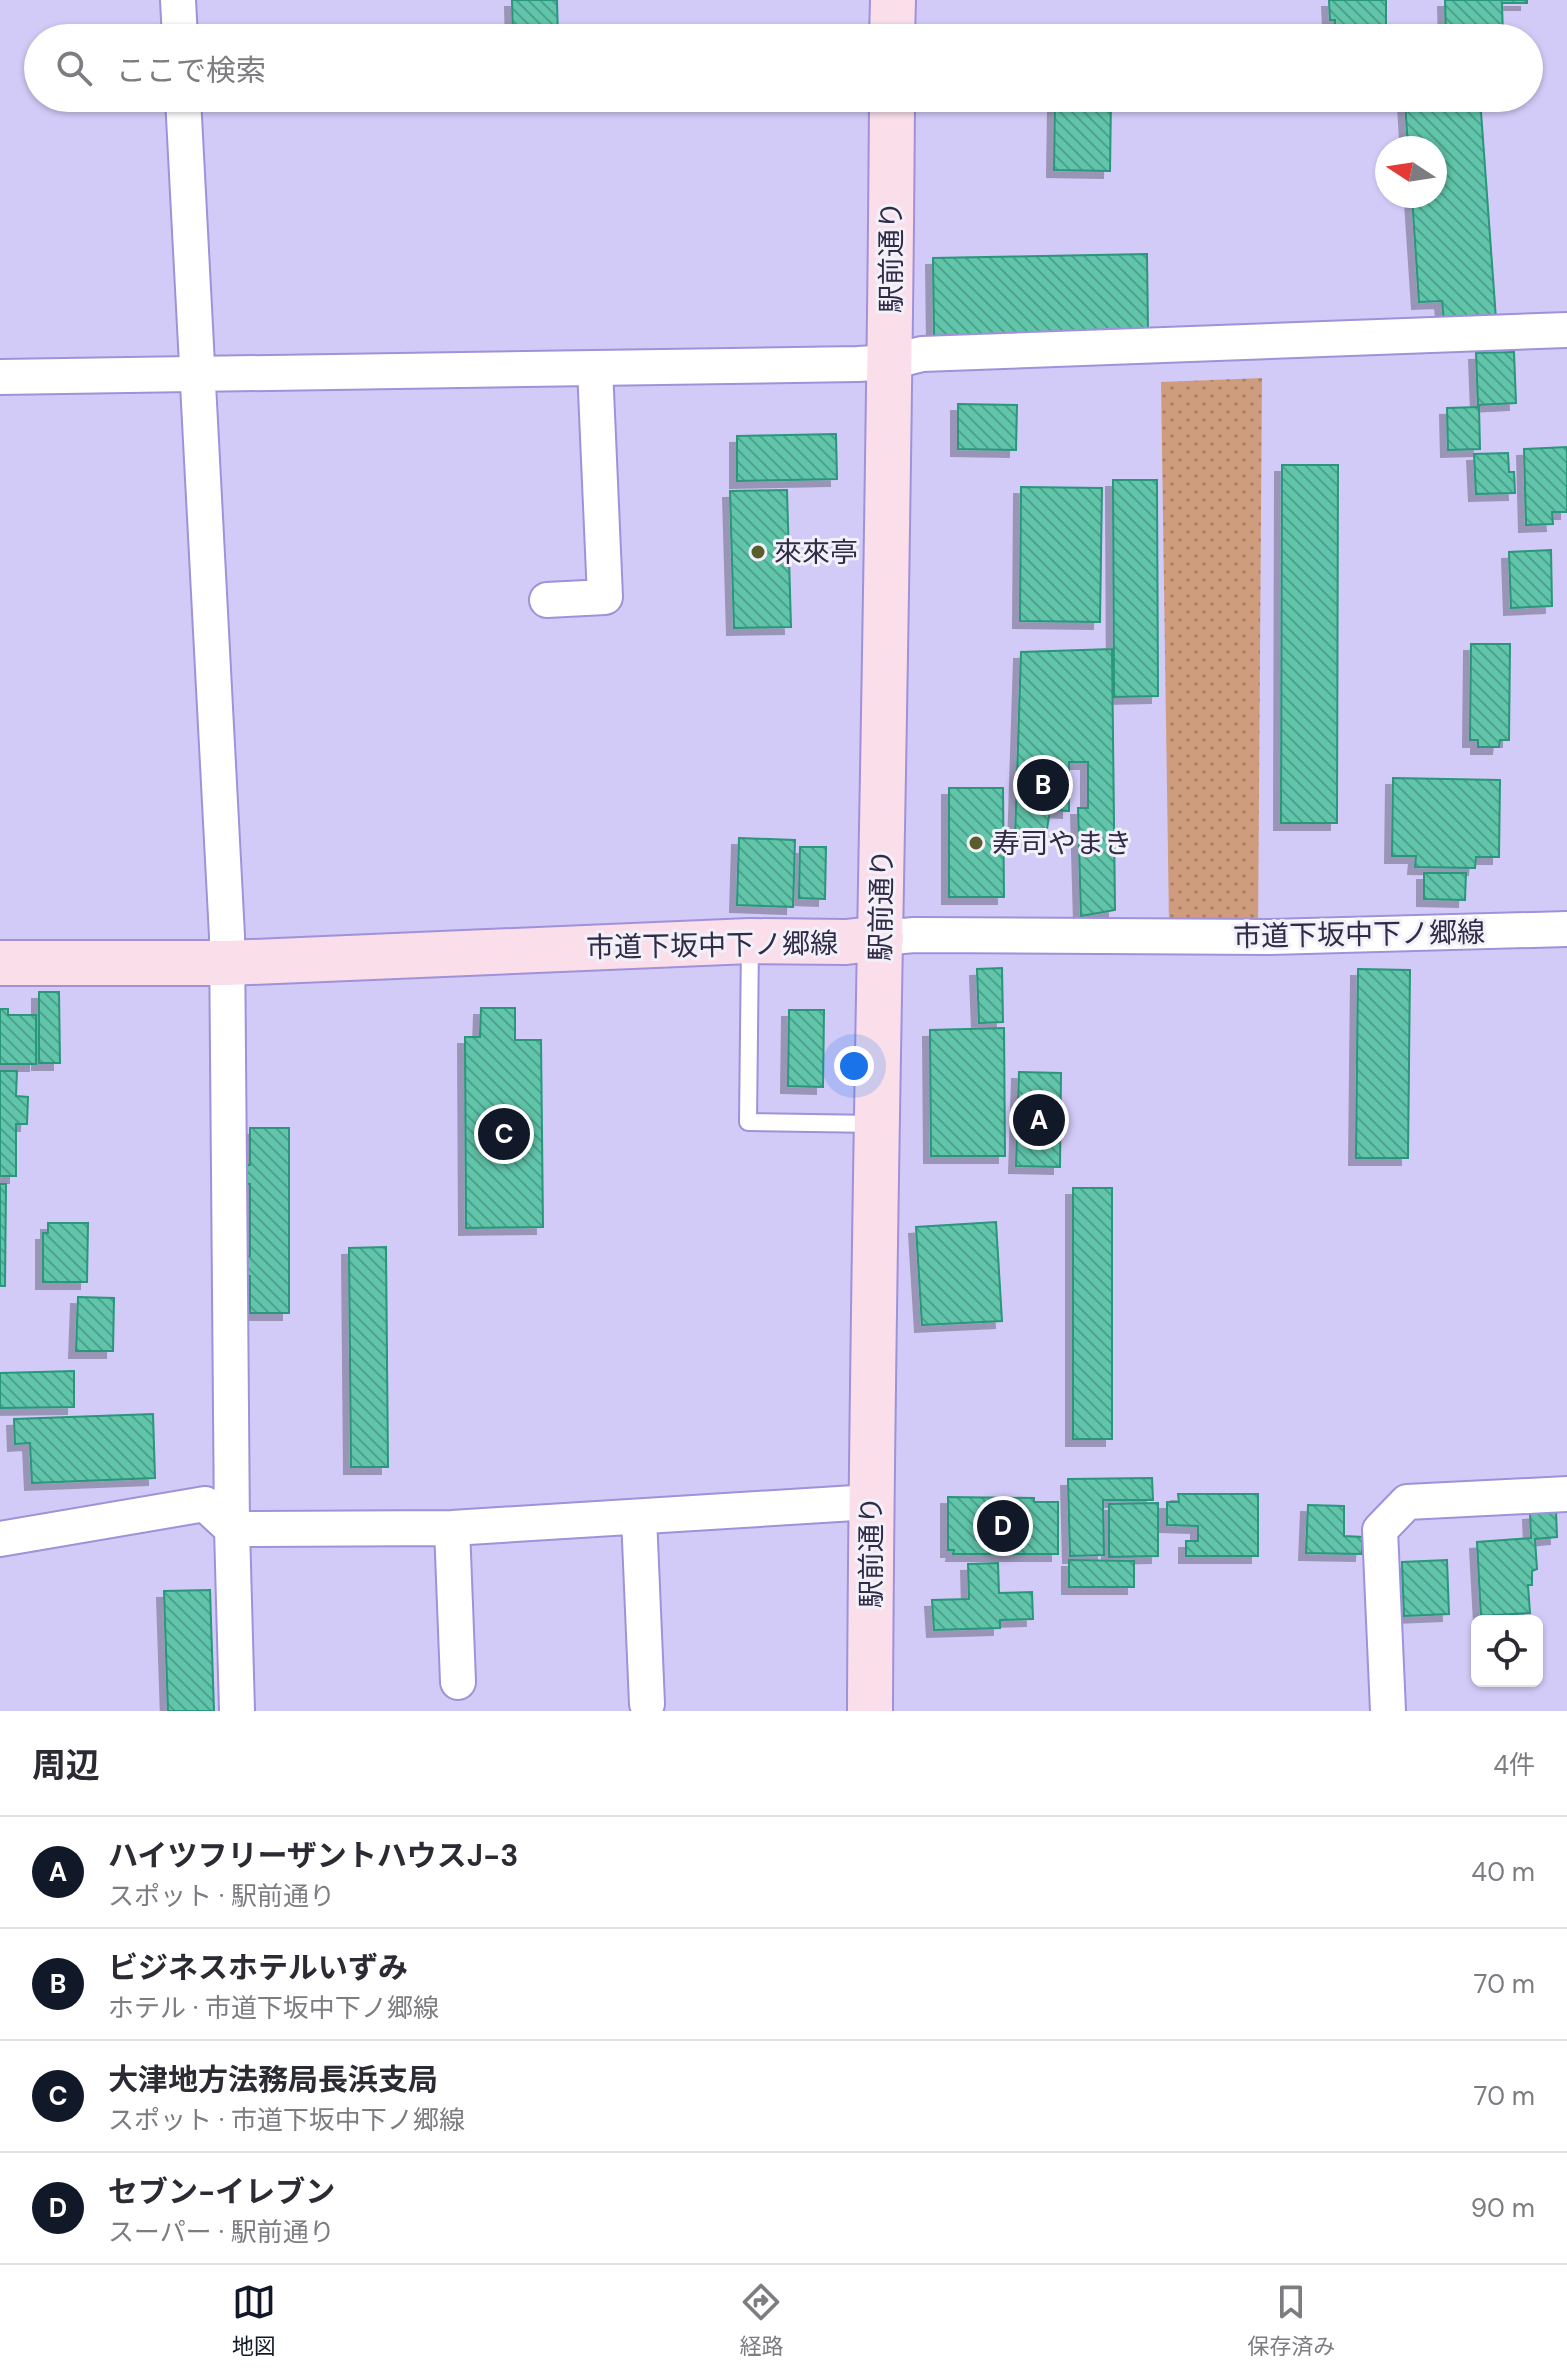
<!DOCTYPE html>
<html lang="ja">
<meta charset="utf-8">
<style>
body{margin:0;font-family:"DM Sans","Noto Sans JP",sans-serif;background:#f7f7f7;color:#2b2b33}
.controls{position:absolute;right:24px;bottom:24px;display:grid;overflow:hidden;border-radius:12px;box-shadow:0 2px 6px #0004}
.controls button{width:72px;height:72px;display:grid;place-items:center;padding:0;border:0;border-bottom:2px solid #e1e1e2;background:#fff;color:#2b2b33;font:40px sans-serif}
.compass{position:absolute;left:1375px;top:136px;width:72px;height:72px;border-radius:50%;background:#fff;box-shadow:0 2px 6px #0004;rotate:282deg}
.you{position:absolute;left:854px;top:1066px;width:28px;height:28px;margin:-20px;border:6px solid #fff;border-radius:50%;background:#1a73e8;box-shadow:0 0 0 12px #1a73e833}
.badge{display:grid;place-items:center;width:52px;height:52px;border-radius:50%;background:#111827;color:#fff;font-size:26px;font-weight:700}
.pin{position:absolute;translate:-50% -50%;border:4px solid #fff;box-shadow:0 2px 8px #0006}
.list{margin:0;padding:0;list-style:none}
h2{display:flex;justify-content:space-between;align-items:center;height:104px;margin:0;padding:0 32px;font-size:34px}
h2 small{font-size:26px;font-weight:400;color:#7c7c81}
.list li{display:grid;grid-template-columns:52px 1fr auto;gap:24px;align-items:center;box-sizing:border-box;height:112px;padding:0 32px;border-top:2px solid #e1e1e2}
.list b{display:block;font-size:30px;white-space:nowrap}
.list p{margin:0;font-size:26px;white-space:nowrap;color:#7c7c81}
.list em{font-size:26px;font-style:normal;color:#7c7c81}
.icon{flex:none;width:44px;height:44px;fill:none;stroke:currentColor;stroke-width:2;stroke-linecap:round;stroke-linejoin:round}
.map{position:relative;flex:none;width:1567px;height:1711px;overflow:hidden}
.search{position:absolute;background:#fff;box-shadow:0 2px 6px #0004;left:24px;right:24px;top:24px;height:88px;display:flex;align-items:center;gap:20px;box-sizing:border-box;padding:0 28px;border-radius:44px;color:#7c7c81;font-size:30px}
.sheet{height:552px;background:#fff}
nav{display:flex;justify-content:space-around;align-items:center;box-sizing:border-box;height:112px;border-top:2px solid #e1e1e2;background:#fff;font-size:22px;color:#7c7c81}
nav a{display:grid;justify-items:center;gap:4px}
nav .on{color:#111827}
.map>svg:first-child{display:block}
.grass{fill:url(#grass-dots)}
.building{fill:url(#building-back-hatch);stroke:#29967b;stroke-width:2;filter:url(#shadow)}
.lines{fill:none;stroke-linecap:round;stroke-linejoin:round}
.lane-casing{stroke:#a091d9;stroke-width:20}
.street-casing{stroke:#a091d9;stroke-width:38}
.secondary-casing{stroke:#a091d9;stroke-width:48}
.lane{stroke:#fff;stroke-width:16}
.street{stroke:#fff;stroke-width:34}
.secondary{stroke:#fadfeb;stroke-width:44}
.poi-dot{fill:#595d2b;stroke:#f2f1f9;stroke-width:3}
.labels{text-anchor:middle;stroke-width:6;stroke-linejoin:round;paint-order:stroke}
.street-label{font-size:28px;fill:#312b48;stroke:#f2f1f9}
.poi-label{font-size:28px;fill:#312b48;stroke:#f2f1f9;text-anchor:start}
</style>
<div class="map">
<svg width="1567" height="1711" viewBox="0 0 1567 1711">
<defs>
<pattern id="grass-dots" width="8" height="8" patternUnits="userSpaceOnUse" patternTransform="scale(2)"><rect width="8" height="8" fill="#cf9d7e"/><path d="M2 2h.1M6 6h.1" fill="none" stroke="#a98069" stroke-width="1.8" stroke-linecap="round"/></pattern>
<pattern id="building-back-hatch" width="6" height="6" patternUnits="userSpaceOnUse" patternTransform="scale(2)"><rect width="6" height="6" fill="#60c5a9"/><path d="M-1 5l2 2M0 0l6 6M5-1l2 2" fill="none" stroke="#50a08c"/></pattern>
<filter id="shadow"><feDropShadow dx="-7" dy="7" stdDeviation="0" flood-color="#0004"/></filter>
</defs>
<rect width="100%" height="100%" fill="#d2cbf8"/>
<path class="grass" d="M1262,378L1258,930L1169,924L1161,382Z"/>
<path class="building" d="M512,0H557L558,38H513Z
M1329,0H1386V38H1335V20H1330Z
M1445,0H1527V3H1502L1503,38H1446Z
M1055,98H1111L1110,171L1054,170Z
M1428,98H1480L1496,319L1444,322L1442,301L1419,302L1412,196H1435V148H1408L1405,101Z
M1147,254L1148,331L934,336L933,258Z
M1514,352L1516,403L1478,405L1476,353Z
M958,404L1017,405L1016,450L958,449Z
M1479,407L1480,449L1448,450L1447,408Z
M836,434L837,479L737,481V436Z
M1567,447V512H1552L1553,524L1526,525L1524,449Z
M1508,453L1509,472H1514L1515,493L1476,494L1474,454Z
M1282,465H1338L1337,823H1281Z
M1113,480H1157L1158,696L1114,697Z
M1021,487L1102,488L1100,622L1020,621Z
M787,490L791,627L734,628L730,491Z
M1551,550L1552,606L1511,608L1509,552Z
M1471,644H1510L1509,740H1500L1499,747H1478V740H1470Z
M1112,649L1115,910L1081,916L1078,808H1088V762H1069V811L1050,810L1045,842L1015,839L1021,652Z
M1393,778L1500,780L1499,857H1476L1475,868L1415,867L1416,856H1392Z
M949,788H1003L1004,897H949Z
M739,838L795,840L793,907L737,905Z
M800,847H826L825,899L799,898Z
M1424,873H1466L1465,900L1424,899Z
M1002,968L1003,1022L979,1023L977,969Z
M1358,969L1410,970L1408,1158H1356Z
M39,992H59L60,1063H39Z
M481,1008H515V1040H541L543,1227L466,1228L465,1037H480Z
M0,1009H8V1015H36V1064H0Z
M789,1010H824L823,1087L788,1086Z
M1004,1028L1005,1156H931L930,1030Z
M0,1071H17L16,1096L28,1097L27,1124H16V1176H0Z
M1019,1072L1061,1073L1060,1167L1016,1166Z
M250,1128H289V1313H250V1276H245V1256H250V1184H244V1165H250Z
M0,1184H6L5,1286H0Z
M1073,1188H1112V1439H1073Z
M996,1222L1002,1321L922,1325L916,1227Z
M48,1223H88L87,1282H43V1233H48Z
M386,1247L388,1467H351L349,1248Z
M78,1297L114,1298L113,1351H76Z
M74,1371V1407L0,1408V1373Z
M153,1414L155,1478L32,1483L30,1443L15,1444L14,1419Z
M1152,1478L1153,1500H1103L1104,1555L1070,1556L1068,1479Z
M1178,1494H1258V1556H1186V1541H1198V1526L1167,1525V1502H1179Z
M948,1497L1034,1498V1502H1058V1554H953L954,1550H948Z
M1158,1503V1556L1109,1557V1504Z
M1308,1505L1344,1506V1536L1363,1537L1362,1554L1306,1553Z
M1556,1511L1557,1537L1535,1539L1537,1569L1532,1571V1585H1528L1530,1613L1481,1616L1477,1542L1531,1538L1530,1513Z
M1069,1560L1134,1561V1587H1069Z
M1447,1560L1449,1614L1404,1616L1402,1562Z
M998,1563L999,1593L1032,1592L1033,1619L1000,1620V1628L934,1630L932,1600L969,1599L968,1564Z
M210,1590L214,1711H168L164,1591Z"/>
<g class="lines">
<defs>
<path id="lane" d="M750,943L748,1122L877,1124"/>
<path id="street" d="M178,0L180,38
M183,98L227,936L232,1529
M0,377L858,364L890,362L922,354L1567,330
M547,600L605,597L595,368
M881,938L914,935L1269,937L1567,929
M639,1517L647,1704
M452,1528L458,1682
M0,1539L205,1504L232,1529
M237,1711L232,1529L452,1528L871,1502
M1388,1711L1380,1530L1407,1502L1567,1494"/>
<path id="secondary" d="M892,38L893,0
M0,963H228L750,941L846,942L881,938
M870,1711C872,1173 889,636 892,98"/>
</defs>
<use href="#lane" class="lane-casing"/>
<use href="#street" class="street-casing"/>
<use href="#secondary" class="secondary-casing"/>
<use href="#lane" class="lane"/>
<use href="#street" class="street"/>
<use href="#secondary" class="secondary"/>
</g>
<g class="poi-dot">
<circle cx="758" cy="552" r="8"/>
<circle cx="976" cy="843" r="8"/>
</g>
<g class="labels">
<g class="street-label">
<text transform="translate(891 257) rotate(-90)" y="10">駅前通り</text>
<text transform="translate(881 905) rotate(-89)" y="10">駅前通り</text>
<text transform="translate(1359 934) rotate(-1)" y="10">市道下坂中下ノ郷線</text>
<text transform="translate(712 945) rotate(-1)" y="10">市道下坂中下ノ郷線</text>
<text transform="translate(871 1552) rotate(-90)" y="10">駅前通り</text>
</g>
<g class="poi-label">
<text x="774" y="562">來來亭</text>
<text x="992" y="853">寿司やまき</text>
</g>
</g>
</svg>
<div class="controls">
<button><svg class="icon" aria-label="locate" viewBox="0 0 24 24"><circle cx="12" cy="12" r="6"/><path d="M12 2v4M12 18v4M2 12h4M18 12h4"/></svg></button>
</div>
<svg class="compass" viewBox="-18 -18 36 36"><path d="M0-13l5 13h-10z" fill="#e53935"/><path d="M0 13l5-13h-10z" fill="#7c7c81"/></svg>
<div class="you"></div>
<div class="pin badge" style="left:1039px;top:1120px">A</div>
<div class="pin badge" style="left:1043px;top:785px">B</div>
<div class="pin badge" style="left:504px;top:1134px">C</div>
<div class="pin badge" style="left:1003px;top:1526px">D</div>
<div class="search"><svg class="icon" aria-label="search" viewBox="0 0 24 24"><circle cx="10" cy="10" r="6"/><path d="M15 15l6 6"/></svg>ここで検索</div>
</div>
<section class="sheet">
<h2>周辺<small>4件</small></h2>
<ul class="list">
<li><span class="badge">A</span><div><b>ハイツフリーザントハウスJ-3</b><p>スポット · 駅前通り</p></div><em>40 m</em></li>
<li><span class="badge">B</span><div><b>ビジネスホテルいずみ</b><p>ホテル · 市道下坂中下ノ郷線</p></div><em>70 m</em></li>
<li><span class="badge">C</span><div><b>大津地方法務局長浜支局</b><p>スポット · 市道下坂中下ノ郷線</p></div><em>70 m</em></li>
<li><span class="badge">D</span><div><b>セブン-イレブン</b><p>スーパー · 駅前通り</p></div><em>90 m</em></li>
</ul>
</section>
<nav>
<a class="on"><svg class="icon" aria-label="map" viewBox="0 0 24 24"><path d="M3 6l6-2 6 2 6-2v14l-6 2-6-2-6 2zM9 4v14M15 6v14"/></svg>地図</a>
<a><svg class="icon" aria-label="directions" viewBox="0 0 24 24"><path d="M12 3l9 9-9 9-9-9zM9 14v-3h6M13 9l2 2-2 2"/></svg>経路</a>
<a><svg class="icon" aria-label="saved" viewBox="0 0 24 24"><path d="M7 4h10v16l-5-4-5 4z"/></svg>保存済み</a>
</nav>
